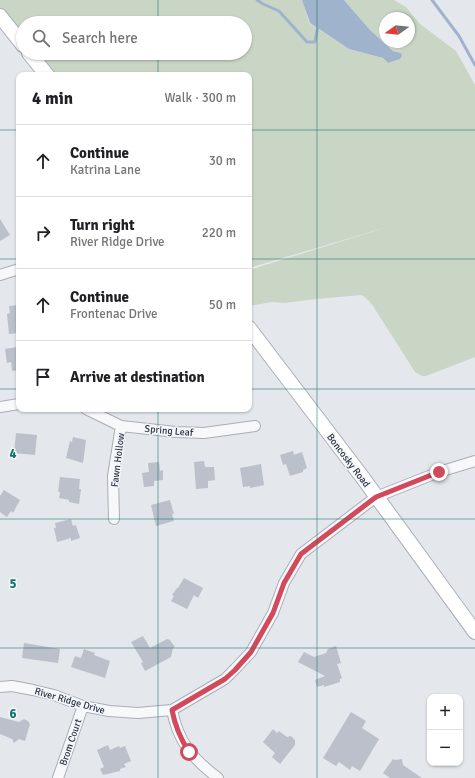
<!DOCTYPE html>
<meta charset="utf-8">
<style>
body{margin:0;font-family:Signika,sans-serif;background:#f6f6f6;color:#202124}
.controls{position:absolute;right:12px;bottom:12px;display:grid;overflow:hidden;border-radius:8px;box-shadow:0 1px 3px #0004}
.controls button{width:36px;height:36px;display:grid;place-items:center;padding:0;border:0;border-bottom:1px solid #e0e0e0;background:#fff;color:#202124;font:20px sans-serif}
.compass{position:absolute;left:379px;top:12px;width:36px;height:36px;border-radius:50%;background:#fff;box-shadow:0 1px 3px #0004;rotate:255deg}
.stop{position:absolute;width:12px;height:12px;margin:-9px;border:3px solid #d1495b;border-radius:50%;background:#fff}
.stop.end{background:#d1495b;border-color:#fff;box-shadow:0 1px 4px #0008}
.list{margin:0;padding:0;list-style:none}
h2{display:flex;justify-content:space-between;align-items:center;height:52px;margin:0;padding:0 16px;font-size:17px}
h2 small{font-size:13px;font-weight:400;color:#757577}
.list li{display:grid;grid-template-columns:26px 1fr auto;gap:12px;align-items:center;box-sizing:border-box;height:72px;padding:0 16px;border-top:1px solid #e0e0e0}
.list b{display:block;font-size:15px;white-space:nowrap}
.list p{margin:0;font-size:13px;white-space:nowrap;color:#757577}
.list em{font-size:13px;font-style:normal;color:#757577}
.icon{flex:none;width:22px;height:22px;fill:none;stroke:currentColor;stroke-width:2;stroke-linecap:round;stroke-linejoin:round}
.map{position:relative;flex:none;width:475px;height:778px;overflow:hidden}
.search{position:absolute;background:#fff;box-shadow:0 1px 3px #0004;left:16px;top:16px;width:236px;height:44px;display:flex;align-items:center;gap:10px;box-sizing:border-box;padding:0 14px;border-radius:22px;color:#757577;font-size:15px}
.panel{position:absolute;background:#fff;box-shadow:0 1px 3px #0004;left:16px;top:72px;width:236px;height:340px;border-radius:8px}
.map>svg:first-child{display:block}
.green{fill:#c9d6c5;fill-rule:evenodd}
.water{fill:#9fb4cc}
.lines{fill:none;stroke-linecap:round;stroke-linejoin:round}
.stream{stroke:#9fb4cc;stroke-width:3}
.building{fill:#bbc0ca}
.street-casing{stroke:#a9aeb7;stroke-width:12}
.secondary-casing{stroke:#a9aeb7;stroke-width:16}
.street{stroke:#f7f8fa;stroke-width:10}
.secondary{stroke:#fff;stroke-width:14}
.route{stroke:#d1495b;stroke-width:5}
.grid{fill:none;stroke:#0f766e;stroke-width:1;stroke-opacity:0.55}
.labels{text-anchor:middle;stroke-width:3;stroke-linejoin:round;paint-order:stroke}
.street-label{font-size:10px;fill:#2b3445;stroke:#f4f6f9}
.grid-label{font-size:13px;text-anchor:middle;font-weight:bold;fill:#0f766e;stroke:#f4f6f9;stroke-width:3;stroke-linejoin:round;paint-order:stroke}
</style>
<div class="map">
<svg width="475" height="778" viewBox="0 0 475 778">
<rect width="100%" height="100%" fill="#e4e7ec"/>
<path class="green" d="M0,0H301L303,2L309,23L349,49L383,58L388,63L400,59L402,56L401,53L393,51L370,30L344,0H394L406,7L420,24L456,51L475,85V357L426,376H422L415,372L373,306L369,301L362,295L316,299L285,303L272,302L249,306V270L394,225L249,268V75H53L35,53H245V23H23V38L0,9ZM385,18H409V42H385Z"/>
<path class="water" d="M302,0H344L370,30L393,51L401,53L402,56L400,59L388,63L383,58L349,49L310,23Z"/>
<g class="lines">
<path class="stream" d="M257,0L263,4L279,11L307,42H315L318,26
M432,0L459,36L475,65"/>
</g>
<path class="building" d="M0,219L10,235L0,241Z
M19,305V333L9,334L7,314L10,313L9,306Z
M17,347V349H19V370L12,371L11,362L7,363L5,349Z
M16,433L37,435L35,455L14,453Z
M73,437L86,440L83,463L66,458L70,441L72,442Z
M293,451L294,455L302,452L307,468L303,470V472L290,476L286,464L283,465L280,455Z
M204,461L205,467H214L215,480L208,481V488L196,489L194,462Z
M159,462L160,471L163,470V480L154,481V486L144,487L142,473L149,472L148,463Z
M261,464L264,485L250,488V486L243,487L240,468Z
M60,477L80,479L79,489H81L79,504L69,502V500L59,498L60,492H58Z
M4,490L20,500L13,513L11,511L7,517L0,512V496Z
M170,500L174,514H172L174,521L156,526L151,505Z
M71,519L73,526L76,525L80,538L71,541V538L57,542L54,528H56L55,523Z
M184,578L203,588L198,598L194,595L187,609L171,601L174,596L172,595L177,588H178Z
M143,636L150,648L167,639L170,640L175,647L173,648L171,657L145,671L141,663L143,662L131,642Z
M24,643L60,649L58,663L22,658Z
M336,646L341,663L337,664L342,678L340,679V682L324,687V685L317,687L315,680L325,676L298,662L304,652L314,657L326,653L328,649Z
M84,649L95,653L94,655L110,661L105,678L71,667L75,656L81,658Z
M351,712L366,721L362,728L379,739L360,771L352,766L350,770L339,762L336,766L323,758Z
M0,717L19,722L24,719L28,721L30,724L25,741L19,739L14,743L12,739L0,734Z
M273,729L277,733L279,731L287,737L291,736L295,740V745L280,764L272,757L275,753L263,742Z
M108,745L110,750L119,746L120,748L125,746L131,761L124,764L126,767L120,769V771L103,775L100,769L104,767L97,750Z
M393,759L395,760L402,759L403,765L422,778H390L383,773Z"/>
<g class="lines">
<defs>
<path id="street" d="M0,275L19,269
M0,407L19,404
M86,409L121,426L176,432L204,433L255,426
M114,519L113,476L121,426
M0,687L12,686L33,690L54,695L83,706L109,711L138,713L172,710L225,679L235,669L251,652L273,613L284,583L301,554L376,497L439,472L475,461
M172,710C178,742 193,759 218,778
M58,778L83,706"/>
<path id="secondary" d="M0,16L23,45
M29,53L47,75
M249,328L363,478L475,632"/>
</defs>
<use href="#street" class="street-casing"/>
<use href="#secondary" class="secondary-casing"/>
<use href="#street" class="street"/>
<use href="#secondary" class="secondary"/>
</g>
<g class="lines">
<path class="route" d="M189,752C180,738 175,726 172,710L225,679L235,670L251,652L273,613L284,583L301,554L376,497L439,472"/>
</g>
<path class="grid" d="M158,0V23M317,0V778M158,53V75M0,130H19M249,130H475M0,259H19M249,259H475M0,389H19M249,389H475M158,409V778M0,519H475M0,648H475"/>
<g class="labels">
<g class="street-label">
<text transform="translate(169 430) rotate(5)" y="4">Spring Leaf</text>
<text transform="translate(117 460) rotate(-83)" y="4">Fawn Hollow</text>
<text transform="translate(349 460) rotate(53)" y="4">Boncosky Road</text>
<text transform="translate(70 700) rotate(16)" y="4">River Ridge Drive</text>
<text transform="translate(70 742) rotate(-71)" y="4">Brom Court</text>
</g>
</g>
<g class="grid-label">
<text x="13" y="458">4</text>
<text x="13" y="588">5</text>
<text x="13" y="718">6</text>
</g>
</svg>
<div class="controls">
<button>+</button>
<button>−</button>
</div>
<svg class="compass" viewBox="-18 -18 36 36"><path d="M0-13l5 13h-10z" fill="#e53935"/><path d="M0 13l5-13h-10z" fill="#757577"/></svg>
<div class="stop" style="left:189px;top:752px"></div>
<div class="stop end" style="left:439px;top:472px"></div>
<div class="search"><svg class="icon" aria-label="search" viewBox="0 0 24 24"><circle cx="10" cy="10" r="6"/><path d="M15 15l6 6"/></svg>Search here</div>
<section class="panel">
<h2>4 min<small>Walk · 300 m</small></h2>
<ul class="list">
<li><svg class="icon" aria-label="ahead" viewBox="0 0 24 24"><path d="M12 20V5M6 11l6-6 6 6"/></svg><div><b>Continue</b><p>Katrina Lane</p></div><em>30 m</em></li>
<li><svg class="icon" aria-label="right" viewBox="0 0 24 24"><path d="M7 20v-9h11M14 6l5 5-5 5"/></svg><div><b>Turn right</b><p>River Ridge Drive</p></div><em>220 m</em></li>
<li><svg class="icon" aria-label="ahead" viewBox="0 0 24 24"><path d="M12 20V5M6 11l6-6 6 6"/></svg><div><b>Continue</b><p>Frontenac Drive</p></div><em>50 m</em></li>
<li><svg class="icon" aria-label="arrive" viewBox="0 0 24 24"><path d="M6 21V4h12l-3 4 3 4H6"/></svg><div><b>Arrive at destination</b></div></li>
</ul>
</section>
</div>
